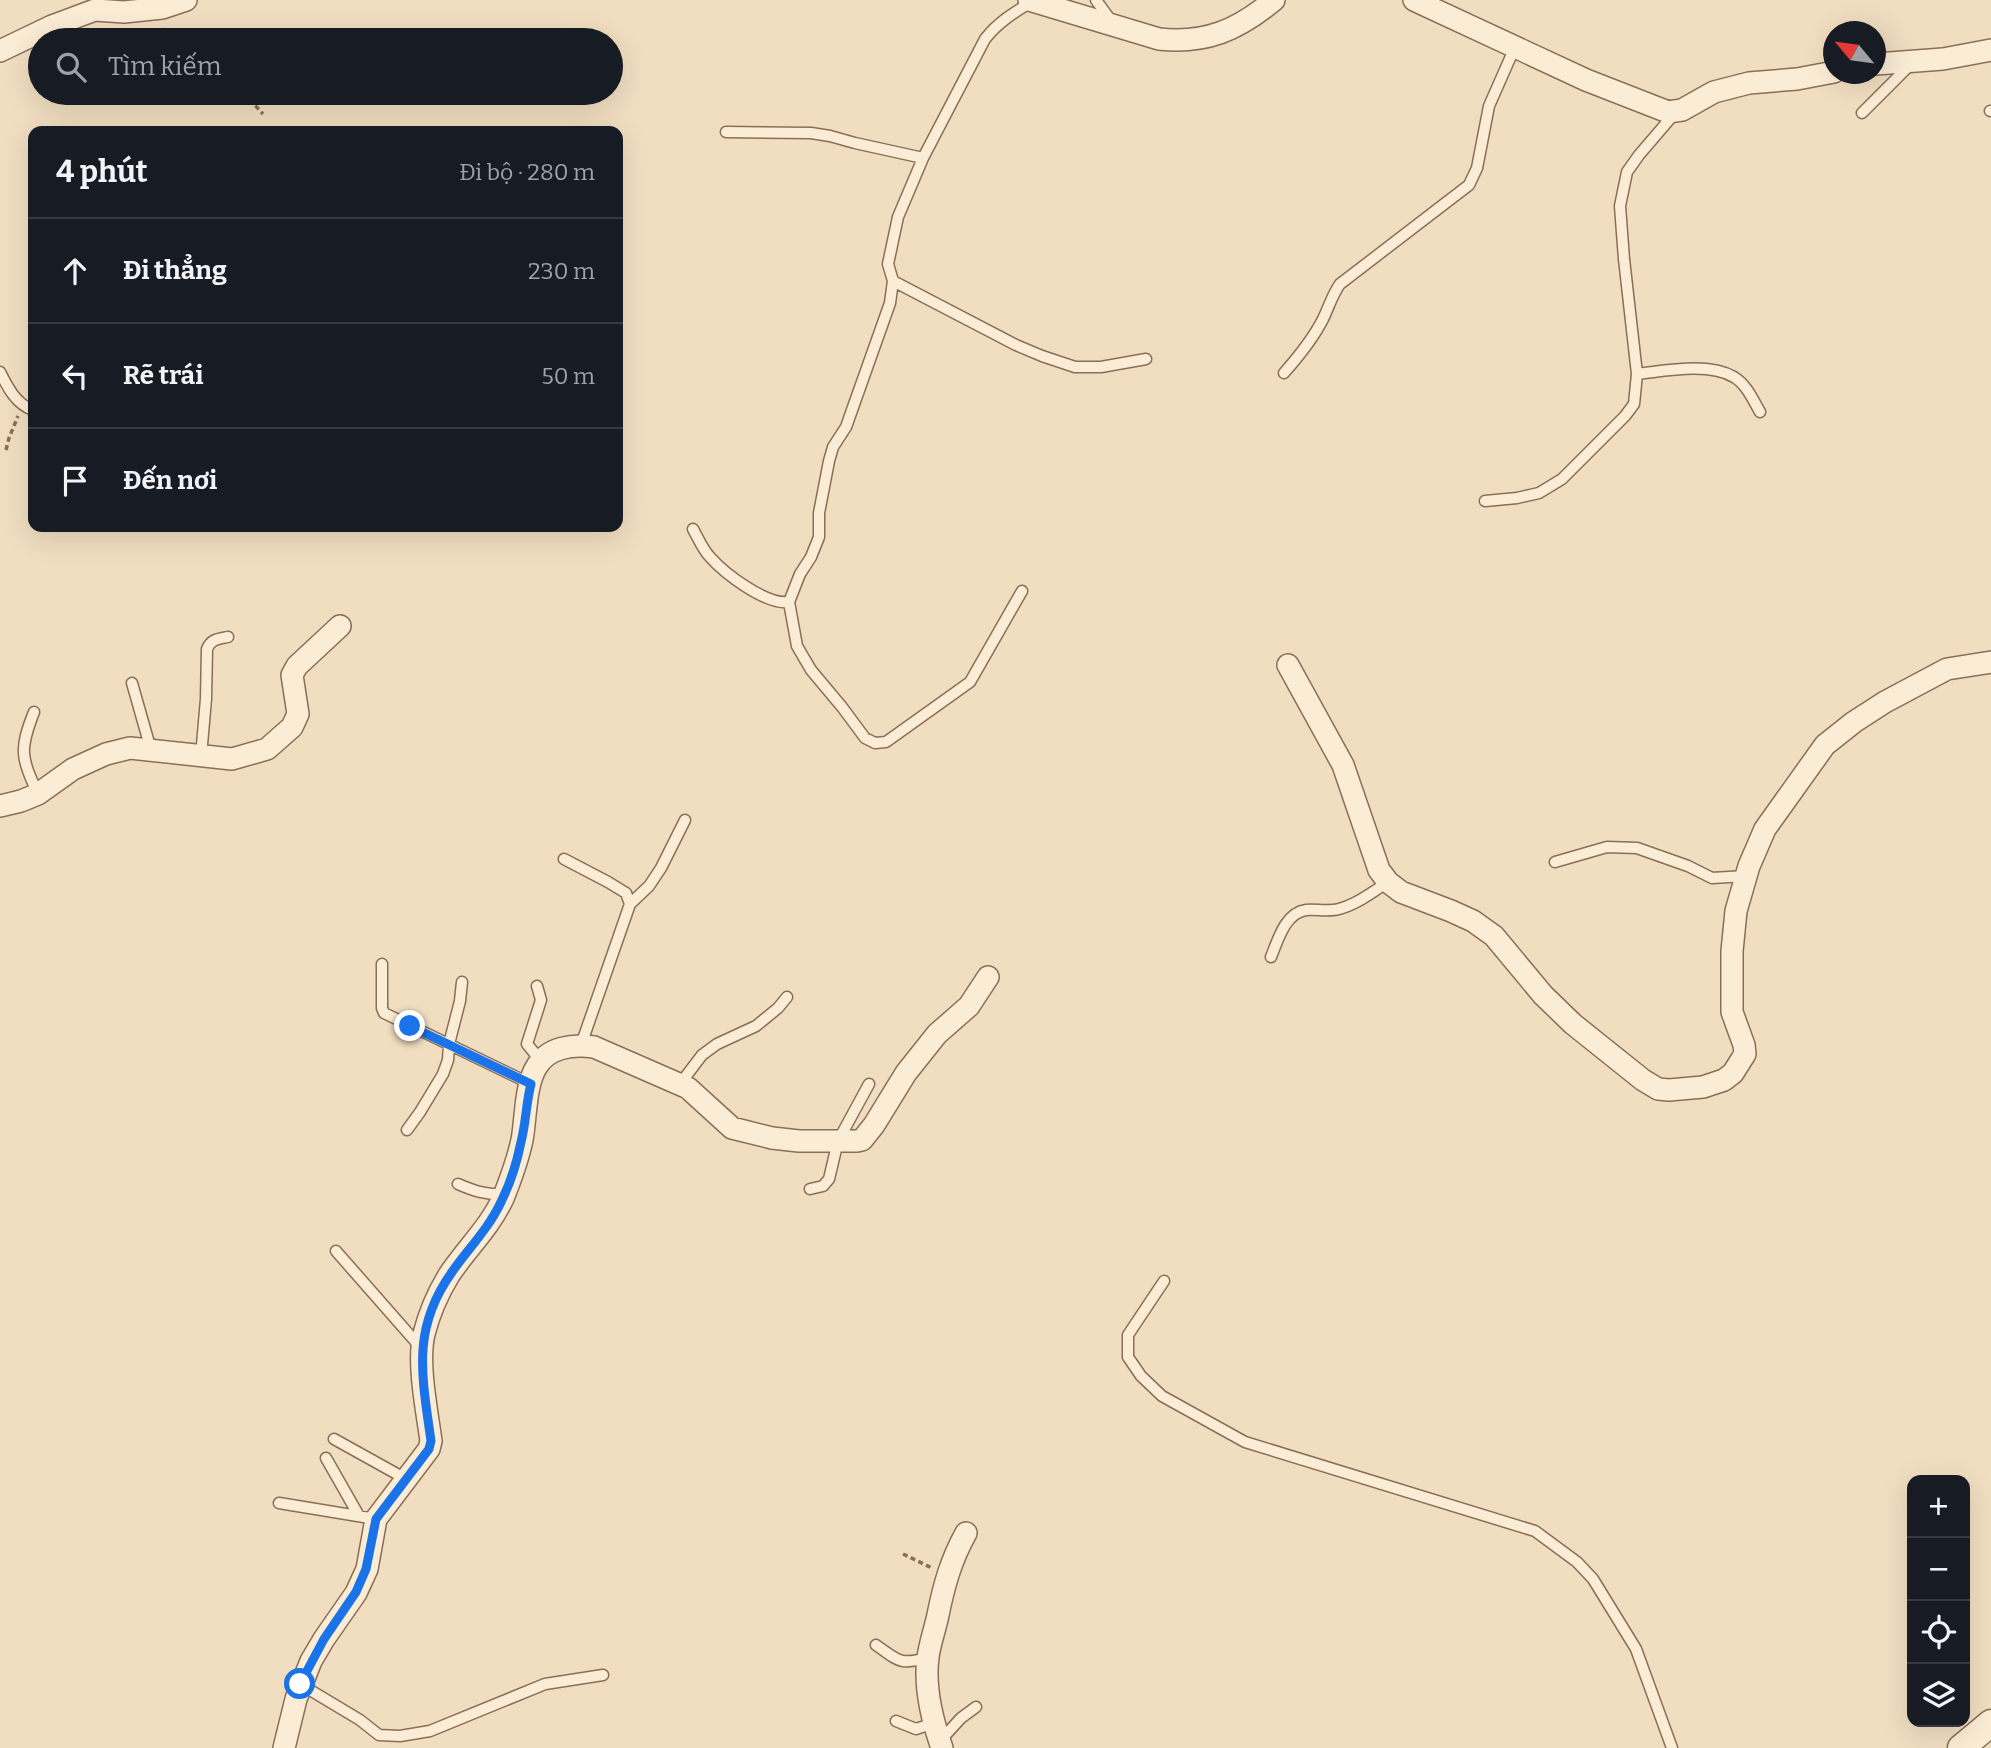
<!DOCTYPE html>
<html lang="vi">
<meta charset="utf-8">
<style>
body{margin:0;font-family:Bitter,serif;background:#242831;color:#f1f3f6}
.controls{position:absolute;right:21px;bottom:21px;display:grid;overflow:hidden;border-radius:14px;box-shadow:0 7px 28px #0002}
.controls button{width:63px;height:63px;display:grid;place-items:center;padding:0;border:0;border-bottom:2px solid #363941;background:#171b24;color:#f1f3f6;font:35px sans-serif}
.compass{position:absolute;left:1823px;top:21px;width:63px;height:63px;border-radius:50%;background:#171b24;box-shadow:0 7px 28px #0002;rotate:299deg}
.stop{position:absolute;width:21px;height:21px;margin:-16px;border:5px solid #1a73e8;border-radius:50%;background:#fff}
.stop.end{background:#1a73e8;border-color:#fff;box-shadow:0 2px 7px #0008}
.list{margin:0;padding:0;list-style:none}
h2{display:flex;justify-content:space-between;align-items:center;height:91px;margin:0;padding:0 28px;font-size:30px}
h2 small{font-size:23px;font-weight:400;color:#9ea1a6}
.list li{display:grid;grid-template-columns:46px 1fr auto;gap:21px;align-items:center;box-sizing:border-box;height:105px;padding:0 28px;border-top:2px solid #363941}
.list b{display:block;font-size:26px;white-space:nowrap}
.list em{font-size:23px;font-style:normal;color:#9ea1a6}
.icon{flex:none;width:38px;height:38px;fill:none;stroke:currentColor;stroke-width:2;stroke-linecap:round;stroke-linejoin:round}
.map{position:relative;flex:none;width:1991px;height:1748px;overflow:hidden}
.search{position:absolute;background:#171b24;box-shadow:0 7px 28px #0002;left:28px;top:28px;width:595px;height:77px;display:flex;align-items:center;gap:18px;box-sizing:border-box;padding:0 24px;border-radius:38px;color:#9ea1a6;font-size:26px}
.panel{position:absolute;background:#171b24;box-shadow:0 7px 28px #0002;left:28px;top:126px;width:595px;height:406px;border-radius:14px}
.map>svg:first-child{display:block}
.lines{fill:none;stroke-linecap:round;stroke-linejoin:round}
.service-casing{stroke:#8b6e57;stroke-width:13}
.minor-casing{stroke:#8b6e57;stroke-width:24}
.tertiary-casing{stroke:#8b6e57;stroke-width:29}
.path{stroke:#8b6e57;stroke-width:3.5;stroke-dasharray:5 3.5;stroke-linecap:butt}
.service{stroke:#fbecd5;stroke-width:10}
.minor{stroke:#fbecd5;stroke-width:21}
.tertiary{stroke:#fbecd5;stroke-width:26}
.route{stroke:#1a73e8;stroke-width:9}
</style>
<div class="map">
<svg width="1991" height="1748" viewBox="0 0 1991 1748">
<rect width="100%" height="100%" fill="#f1dec1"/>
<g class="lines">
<defs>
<path id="service" d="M1096,0L1112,22
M1990,111H1991
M1862,113L1911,64
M726,132L811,133L830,136L855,143L923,158
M893,281L1016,345L1042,356L1075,367H1101L1146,359
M0,372C8,388 16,404 33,410
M1284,373C1299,356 1313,339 1323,319C1329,307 1332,295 1340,284L1469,185L1477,168L1489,106L1515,47
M1637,374C1665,371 1708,362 1734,377C1747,385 1753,400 1760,412
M1485,501L1517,498L1539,493L1562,479L1625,416L1634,404L1637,374L1624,259L1620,206L1627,172L1639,155L1675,113
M693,529C698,538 703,550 710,557C725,574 766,605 789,602L800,574L811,557L819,537V513L829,461L833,447L846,427L890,303L893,281L888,264L898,217L923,158L985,39C998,22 1015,12 1033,1
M789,602L797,646L811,670L842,707L865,738L875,743L886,742L970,682L1022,591
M132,683L151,750
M34,712C19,750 21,757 38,794
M201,756L206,699L207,649C211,639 218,639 228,637
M564,859L608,882L626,893L630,904L581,1045
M1555,862L1607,847L1637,848L1688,866L1712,878L1746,876
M630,904L649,886L661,868L685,820
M1271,957C1278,940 1285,913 1306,910C1317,909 1328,912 1339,909C1357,904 1373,892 1388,882
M382,964V1008L384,1013L531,1084
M537,986L541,1000L527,1044L541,1061
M680,1084L702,1055L717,1044L756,1026L778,1008L787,997
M407,1130L420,1112L443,1074L448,1060L449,1044L460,1001L462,982
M458,1184C474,1191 486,1195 505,1194
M810,1189L823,1186L829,1179L838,1141L869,1084
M336,1251L422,1349
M1164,1281L1128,1335V1357L1141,1376L1162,1396L1245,1442L1535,1531L1577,1562L1593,1579L1636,1649L1672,1748
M334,1439L406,1479
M326,1458L359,1516
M279,1503L376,1519
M876,1645C899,1661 899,1665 928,1658
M300,1684L360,1720L379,1735L400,1736L430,1731L545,1684L603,1675
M896,1721L916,1729L934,1723
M940,1741L961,1718L976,1707"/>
<path id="minor" d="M1029,0L1159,39C1206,44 1238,30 1274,0
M1414,0L1586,80L1668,112L1682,110L1714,92L1749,83L1797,79L1834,72
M0,51L52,26L95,10L124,12L162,8L186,0
M1876,64L1943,59L1991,50
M1288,665L1343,765L1379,870L1388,882L1401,892L1451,911L1473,921L1494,936L1543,995L1573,1024L1643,1080L1658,1089L1669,1090L1703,1087L1724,1080L1733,1073L1745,1054L1744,1045L1732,1012V951L1736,911L1749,866L1765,829L1825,745L1854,722L1885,702L1947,669L1991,662
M0,806L21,801L38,794L73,769L106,754L130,748L232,759L267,749L292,727L298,714L292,675L297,666L340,626
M284,1748L296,1699L311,1661L324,1639L356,1593L367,1569L376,1519L429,1449L431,1441C427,1411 417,1362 424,1334C429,1314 438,1293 449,1275C467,1248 491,1226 504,1196C511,1178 518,1159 522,1140C526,1119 525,1084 537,1066C549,1047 573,1044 594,1047L688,1088L732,1128L772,1138L799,1141H857L862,1140L874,1125L906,1073L937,1034L969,1006L988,977
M942,1748C932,1720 924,1688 928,1657C930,1643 935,1629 938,1615C944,1585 951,1560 966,1533"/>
<path id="tertiary" d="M1961,1748L1991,1723"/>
</defs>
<use href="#service" class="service-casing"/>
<use href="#minor" class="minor-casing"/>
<use href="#tertiary" class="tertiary-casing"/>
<path class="path" d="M163,29L182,40
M244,93L263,114
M6,450L9,438L18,416
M903,1554L932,1568"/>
<use href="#service" class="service"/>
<use href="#minor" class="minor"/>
<use href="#tertiary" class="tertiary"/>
</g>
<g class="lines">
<path class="route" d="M300,1684L324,1639L356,1592L366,1569L376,1519L429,1449L431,1441C422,1376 411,1329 452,1272C468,1249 489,1228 501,1202C510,1184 517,1162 521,1142C526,1123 526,1103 531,1084L410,1026"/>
</g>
</svg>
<div class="controls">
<button>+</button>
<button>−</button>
<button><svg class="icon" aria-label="locate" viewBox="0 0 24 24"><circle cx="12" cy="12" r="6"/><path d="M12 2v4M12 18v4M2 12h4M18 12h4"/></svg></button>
<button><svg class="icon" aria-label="layers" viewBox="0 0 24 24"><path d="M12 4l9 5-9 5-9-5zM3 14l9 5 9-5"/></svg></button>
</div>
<svg class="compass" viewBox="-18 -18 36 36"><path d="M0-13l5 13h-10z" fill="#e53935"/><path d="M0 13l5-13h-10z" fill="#9ea1a6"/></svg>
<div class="stop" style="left:300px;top:1684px"></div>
<div class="stop end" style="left:410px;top:1026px"></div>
<div class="search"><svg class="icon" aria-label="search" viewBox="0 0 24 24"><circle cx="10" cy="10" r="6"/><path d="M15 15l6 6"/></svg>Tìm kiếm</div>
<section class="panel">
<h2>4 phút<small>Đi bộ · 280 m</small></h2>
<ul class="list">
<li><svg class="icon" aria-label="ahead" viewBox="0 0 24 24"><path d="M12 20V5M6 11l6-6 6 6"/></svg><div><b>Đi thẳng</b></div><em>230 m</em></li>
<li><svg class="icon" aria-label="left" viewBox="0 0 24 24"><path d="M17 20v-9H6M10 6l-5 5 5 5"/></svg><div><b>Rẽ trái</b></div><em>50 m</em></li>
<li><svg class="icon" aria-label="arrive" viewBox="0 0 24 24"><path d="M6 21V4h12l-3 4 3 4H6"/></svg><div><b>Đến nơi</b></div></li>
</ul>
</section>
</div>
